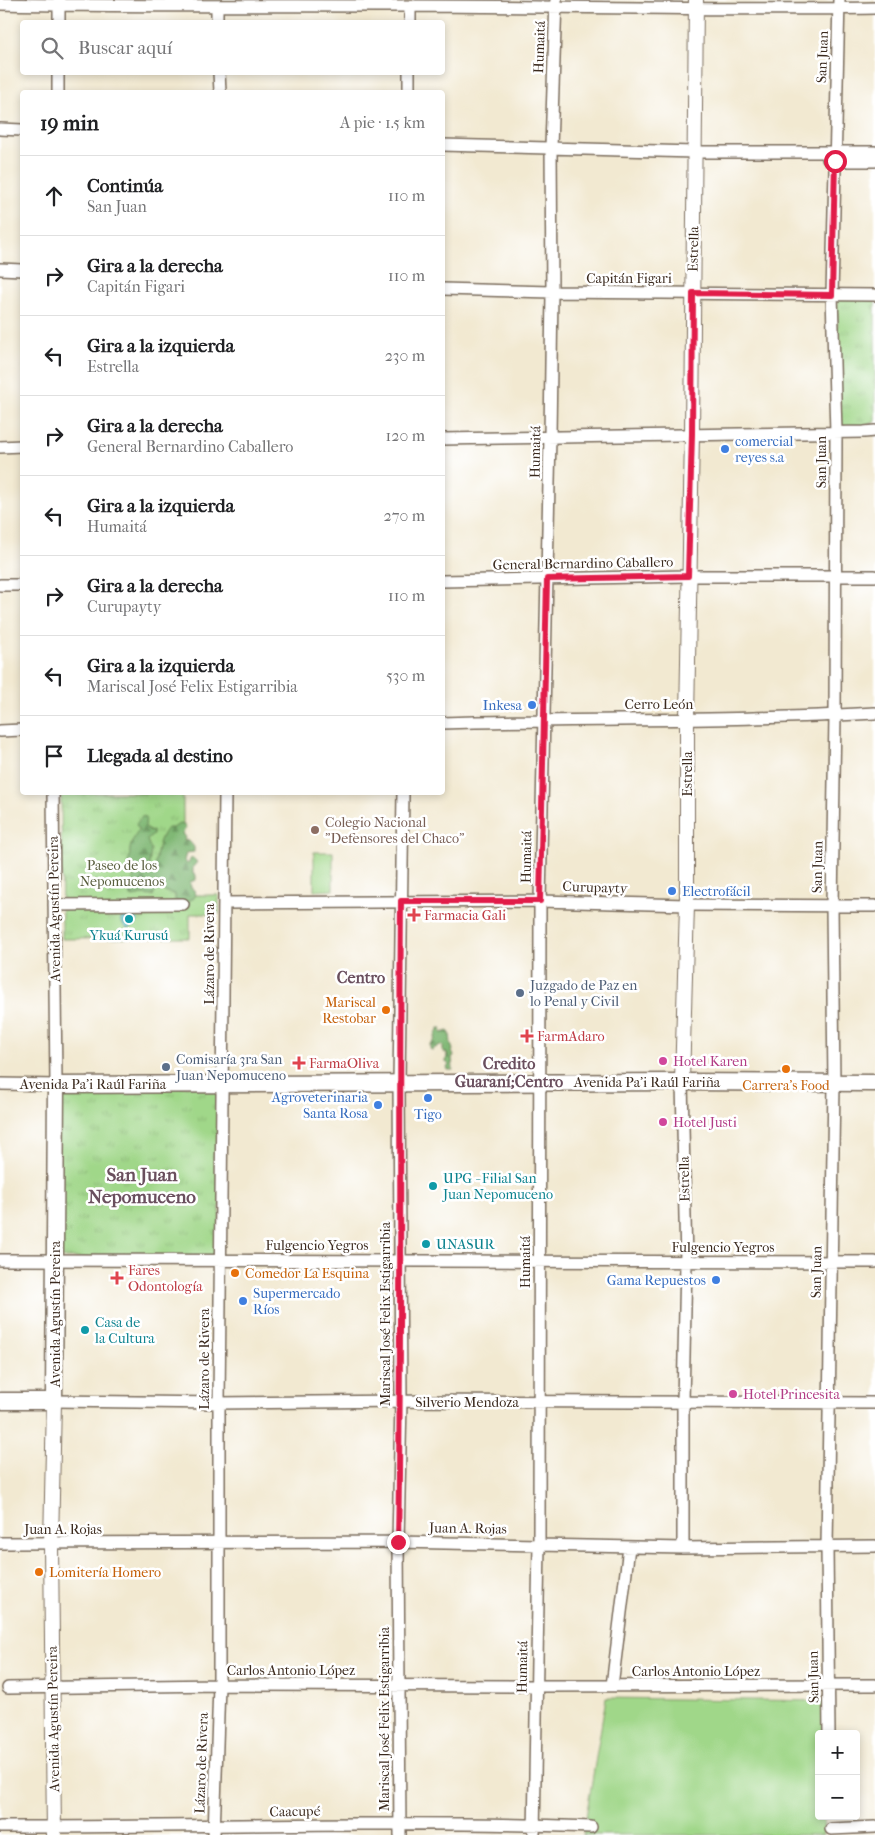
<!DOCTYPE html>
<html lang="es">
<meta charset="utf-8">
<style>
body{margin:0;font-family:"IM FELL French Canon",serif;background:#f2f2f2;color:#202124}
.controls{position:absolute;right:15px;bottom:15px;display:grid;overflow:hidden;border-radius:5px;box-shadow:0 2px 8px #0003}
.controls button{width:45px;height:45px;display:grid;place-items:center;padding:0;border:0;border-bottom:1px solid #e0e0e0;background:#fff;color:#202124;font:25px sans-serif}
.stop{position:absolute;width:15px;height:15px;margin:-11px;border:4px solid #e11d48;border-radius:50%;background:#fff}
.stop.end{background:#e11d48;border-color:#fff;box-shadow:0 1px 5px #0008}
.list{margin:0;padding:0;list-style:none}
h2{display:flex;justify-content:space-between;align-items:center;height:65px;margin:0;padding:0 20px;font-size:21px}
h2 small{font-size:16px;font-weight:400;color:#757577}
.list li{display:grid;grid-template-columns:32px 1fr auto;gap:15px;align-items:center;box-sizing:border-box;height:80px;padding:0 20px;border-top:1px solid #e0e0e0}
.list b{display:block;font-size:19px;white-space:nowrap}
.list p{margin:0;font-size:16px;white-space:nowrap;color:#757577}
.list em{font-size:16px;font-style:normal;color:#757577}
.icon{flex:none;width:28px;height:28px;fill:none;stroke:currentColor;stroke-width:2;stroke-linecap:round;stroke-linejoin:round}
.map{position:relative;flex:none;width:875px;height:1835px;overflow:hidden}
.search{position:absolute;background:#fff;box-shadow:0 2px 8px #0003;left:20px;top:20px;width:425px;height:55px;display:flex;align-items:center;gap:12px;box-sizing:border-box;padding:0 18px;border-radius:5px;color:#757577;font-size:19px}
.panel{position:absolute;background:#fff;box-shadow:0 2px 8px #0003;left:20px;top:90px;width:425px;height:705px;border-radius:5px}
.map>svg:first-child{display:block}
.grass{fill:url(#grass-tufts);stroke:#6e8054}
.forest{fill:url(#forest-firs);stroke:#5e714a}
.garden{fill:#a0d789;stroke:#6e8054}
.water{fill:url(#water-rules);stroke:#477574}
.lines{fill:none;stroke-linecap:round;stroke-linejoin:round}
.minor-casing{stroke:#7b6d5d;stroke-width:14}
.major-casing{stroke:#7b6d5d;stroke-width:16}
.highway-casing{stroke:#7b6d5d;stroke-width:19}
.minor{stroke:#fff;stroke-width:11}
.major{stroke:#fff;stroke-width:14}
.highway{stroke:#fff;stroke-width:16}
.route{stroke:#e11d48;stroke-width:6}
.shop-dot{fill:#3f7fe0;stroke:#fff;stroke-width:2}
.education-dot{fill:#8d6e63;stroke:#fff;stroke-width:2}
.health-dot{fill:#e0444e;stroke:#fff;stroke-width:2}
.culture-dot{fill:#0f9aa8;stroke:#fff;stroke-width:2}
.service-dot{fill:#5c6f8a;stroke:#fff;stroke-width:2}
.food-dot{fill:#e8710a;stroke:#fff;stroke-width:2}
.hotel-dot{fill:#d1479c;stroke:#fff;stroke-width:2}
.labels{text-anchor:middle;stroke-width:5;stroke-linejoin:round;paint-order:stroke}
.street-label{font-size:14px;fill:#3b2a1e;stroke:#fff}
.shop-label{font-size:14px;fill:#366cbe;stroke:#fff;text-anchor:start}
.education-label{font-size:14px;fill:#785e54;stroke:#fff;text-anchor:start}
.park-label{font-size:14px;fill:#595e3e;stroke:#fff}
.health-label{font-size:14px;fill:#be3a42;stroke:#fff;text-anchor:start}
.culture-label{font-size:14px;fill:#0d838f;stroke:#fff;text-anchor:start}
.service-label{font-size:14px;fill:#4e5e75;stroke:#fff;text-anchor:start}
.food-label{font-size:14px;fill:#c56008;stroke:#fff;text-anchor:start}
.hotel-label{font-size:14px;fill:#b23c85;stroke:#fff;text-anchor:start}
.quarter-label{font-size:16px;font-weight:bold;fill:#6a4f5e;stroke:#fff}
.district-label{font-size:19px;font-weight:bold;fill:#6a4f5e;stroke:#fff}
</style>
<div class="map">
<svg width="875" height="1835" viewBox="0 0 875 1835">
<defs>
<pattern id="grass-tufts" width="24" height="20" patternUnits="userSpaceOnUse" patternTransform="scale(1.25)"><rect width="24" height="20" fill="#a0d789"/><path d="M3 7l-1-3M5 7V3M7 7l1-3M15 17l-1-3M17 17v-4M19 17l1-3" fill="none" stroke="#8bb976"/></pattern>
<pattern id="forest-firs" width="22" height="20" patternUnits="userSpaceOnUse" patternTransform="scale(1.25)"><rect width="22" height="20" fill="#80b875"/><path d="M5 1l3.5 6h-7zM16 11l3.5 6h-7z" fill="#6a965f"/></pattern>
<pattern id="water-rules" width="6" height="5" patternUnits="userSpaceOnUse" patternTransform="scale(1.25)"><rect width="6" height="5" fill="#53c0c9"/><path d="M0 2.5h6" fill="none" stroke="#469ca3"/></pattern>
</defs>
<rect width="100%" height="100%" fill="#fff"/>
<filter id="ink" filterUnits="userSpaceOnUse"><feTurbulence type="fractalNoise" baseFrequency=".02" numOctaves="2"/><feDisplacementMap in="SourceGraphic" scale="10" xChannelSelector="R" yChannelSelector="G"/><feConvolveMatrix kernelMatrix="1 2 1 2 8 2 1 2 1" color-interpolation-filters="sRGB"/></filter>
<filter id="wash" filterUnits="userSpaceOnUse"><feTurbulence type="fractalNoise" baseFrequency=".0096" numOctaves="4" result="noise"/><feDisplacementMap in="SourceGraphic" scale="20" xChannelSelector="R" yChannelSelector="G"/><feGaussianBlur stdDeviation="1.12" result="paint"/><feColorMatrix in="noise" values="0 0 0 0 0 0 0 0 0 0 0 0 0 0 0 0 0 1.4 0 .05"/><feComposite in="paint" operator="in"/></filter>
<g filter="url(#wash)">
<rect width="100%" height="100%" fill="#f2e9d1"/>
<path class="grass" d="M875,298V422L865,426L840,427L837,300L839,299Z
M61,793H183V895H219V914H190V938L62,939Z
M222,1086L219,1259L56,1258L57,1087Z"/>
<path class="forest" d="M143,816L146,818L145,827L151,832L153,831V835L147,840L151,850L148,873H152C159,855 155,843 167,828H173L179,824L184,825L186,828L182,834L185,837L184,840L189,841L194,847V852L186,853L184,861L188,864L191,858H193L197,862L193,867V874L196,875V880L190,882L191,888L194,890L196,895L193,899L189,900V905L175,901V894L163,891L162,888H158L153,896L143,895L133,897L130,895L128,889L137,870L135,866L129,867L128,862C131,857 129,855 130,849C131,842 135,836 139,830L136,824Z
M439,1028H442L441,1033L448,1031L450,1033L451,1044L453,1050L452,1052L454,1056L452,1057L453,1070H448L447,1067L449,1065L446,1062L447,1054L443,1052V1046L440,1045L432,1050L430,1049V1044L434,1041L436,1033Z"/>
<path class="garden" d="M314,852H333V890L314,891Z
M606,1698L827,1701L826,1734H819V1816H824L823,1835H583Z"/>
<path class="water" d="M128,909H132L133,915L138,920L137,923L128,929L125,927L120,920Z"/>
</g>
<g filter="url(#ink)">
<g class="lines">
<defs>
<path id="minor" d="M0,4C136,7 273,5 409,6C564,6 720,11 875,8
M217,7V22
M59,22V0
M410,22V6
M219,72L220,92
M58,92V72
M409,92V72
M0,129L22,130
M442,145L694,152H875
M828,159L835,161H875
M0,269L22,270
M442,289L552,292L875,295
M442,439L864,432L875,431
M0,447L22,446
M442,581L688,576H875
M0,585H22
M442,723C587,718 731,722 875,713
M0,731L22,730
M225,903L540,901L687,905L875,906
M54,905L183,904
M682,1082L686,1262L683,1402V1548
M0,1084L56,1085L53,792
M0,1260L875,1262
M54,1401L219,1403L401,1401L875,1403
M0,1543L398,1542L683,1548L875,1546
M612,1686L629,1547
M8,1688L219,1685L536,1686L875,1685
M829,1734L827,1547L834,1084L832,906L835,716L836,432L832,295L839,0
M0,1827C197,1828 394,1819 591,1827
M831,1829L875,1827
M214,1835L219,1685V1403L225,792
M400,1835L398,1542L401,1401L399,1083L403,792
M534,1835L539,1544L540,901L550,436L552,292L551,147L556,0"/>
<path id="major" d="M682,1082L687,905V719L692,434L696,0
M54,1835L51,1544L54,1401"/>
<path id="highway" d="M0,1401H54L56,1085L682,1082L875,1083"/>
</defs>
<use href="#minor" class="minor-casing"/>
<use href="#major" class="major-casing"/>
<use href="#highway" class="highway-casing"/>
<use href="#minor" class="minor"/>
<use href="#major" class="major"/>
<use href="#highway" class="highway"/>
</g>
</g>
<g class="lines" filter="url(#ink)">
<path class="route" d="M398,1542C402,1329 399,1115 401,901H540L547,579L688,576L692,434L693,293L832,295L835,161"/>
</g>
<g class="shop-dot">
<circle cx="725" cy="449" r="5"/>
<circle cx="532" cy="705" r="5"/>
<circle cx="672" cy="891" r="5"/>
<circle cx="428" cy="1098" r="5"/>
<circle cx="378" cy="1105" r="5"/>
<circle cx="716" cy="1280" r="5"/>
<circle cx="243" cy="1301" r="5"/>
</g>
<circle class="education-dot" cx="315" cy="830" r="5"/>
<g class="health-dot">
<path d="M411.5 907.5h5v5h5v5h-5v5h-5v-5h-5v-5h5z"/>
<path d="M524.5 1028.5h5v5h5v5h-5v5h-5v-5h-5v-5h5z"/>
<path d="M296.5 1055.5h5v5h5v5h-5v5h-5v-5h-5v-5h5z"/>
<path d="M114.5 1270.5h5v5h5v5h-5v5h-5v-5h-5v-5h5z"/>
</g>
<g class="culture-dot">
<circle cx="129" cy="919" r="5"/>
<circle cx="433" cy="1186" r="5"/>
<circle cx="426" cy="1244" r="5"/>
<circle cx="85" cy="1330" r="5"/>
</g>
<g class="service-dot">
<circle cx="520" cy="993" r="5"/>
<circle cx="166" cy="1067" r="5"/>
</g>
<g class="food-dot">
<circle cx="386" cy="1010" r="5"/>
<circle cx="786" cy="1069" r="5"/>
<circle cx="235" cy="1273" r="5"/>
<circle cx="39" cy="1572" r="5"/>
</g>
<g class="hotel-dot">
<circle cx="663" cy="1061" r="5"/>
<circle cx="663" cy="1122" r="5"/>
<circle cx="733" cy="1394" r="5"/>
</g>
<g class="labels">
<g class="street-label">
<text transform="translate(539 47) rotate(-88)" y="5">Humaitá</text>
<text transform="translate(822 57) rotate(-88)" y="5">San Juan</text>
<text transform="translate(693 249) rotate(-89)" y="5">Estrella</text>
<text x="629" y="283">Capitán Figari</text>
<text transform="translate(535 452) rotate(-89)" y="5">Humaitá</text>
<text transform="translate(821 462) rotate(-90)" y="5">San Juan</text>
<text transform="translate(583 563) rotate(-1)" y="5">General Bernardino Caballero</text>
<text x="659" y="709">Cerro León</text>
<text transform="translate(687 774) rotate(-90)" y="5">Estrella</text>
<text transform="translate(526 857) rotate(-89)" y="5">Humaitá</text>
<text transform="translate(817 867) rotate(-89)" y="5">San Juan</text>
<text transform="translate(595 887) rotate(2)" y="5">Curupayty</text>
<text transform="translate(54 909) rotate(-91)" y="5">Avenida Agustín Pereira</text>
<text transform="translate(209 954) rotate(-90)" y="5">Lázaro de Rivera</text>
<text x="647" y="1087">Avenida Pa'i Raúl Fariña</text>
<text x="93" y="1089">Avenida Pa'i Raúl Fariña</text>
<text transform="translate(684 1179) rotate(-91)" y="5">Estrella</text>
<text x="317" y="1250">Fulgencio Yegros</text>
<text x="723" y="1252">Fulgencio Yegros</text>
<text transform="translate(525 1262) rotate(-90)" y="5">Humaitá</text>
<text transform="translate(816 1272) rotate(-89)" y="5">San Juan</text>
<text transform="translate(55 1314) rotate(-90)" y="5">Avenida Agustín Pereira</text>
<text transform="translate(385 1314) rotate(-90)" y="5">Mariscal José Felix Estigarribia</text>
<text transform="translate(204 1359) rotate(-90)" y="5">Lázaro de Rivera</text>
<text x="467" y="1407">Silverio Mendoza</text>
<text transform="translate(468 1528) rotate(1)" y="5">Juan A. Rojas</text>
<text x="63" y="1534">Juan A. Rojas</text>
<text transform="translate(522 1667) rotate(-89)" y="5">Humaitá</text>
<text x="291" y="1675">Carlos Antonio López</text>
<text x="696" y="1676">Carlos Antonio López</text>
<text transform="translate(813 1677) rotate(-91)" y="5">San Juan</text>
<text transform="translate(53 1719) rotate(-91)" y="5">Avenida Agustín Pereira</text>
<text transform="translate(384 1719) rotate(-90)" y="5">Mariscal José Felix Estigarribia</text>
<text transform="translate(201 1763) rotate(-88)" y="5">Lázaro de Rivera</text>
<text transform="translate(295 1811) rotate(-1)" y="5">Caacupé</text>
</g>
<g class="shop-label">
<text x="735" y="446">comercial<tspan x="735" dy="16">reyes s.a</tspan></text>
<text x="522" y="710" text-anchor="end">Inkesa</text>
<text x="682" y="896">Electrofácil</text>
<text x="368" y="1102" text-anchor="end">Agroveterinaria<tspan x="368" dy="16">Santa Rosa</tspan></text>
<text x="428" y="1119" text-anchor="middle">Tigo</text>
<text x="706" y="1285" text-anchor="end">Gama Repuestos</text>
<text x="253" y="1298">Supermercado<tspan x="253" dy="16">Ríos</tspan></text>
</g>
<g class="education-label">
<text x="325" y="827">Colegio Nacional<tspan x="325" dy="16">"Defensores del Chaco"</tspan></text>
</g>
<g class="park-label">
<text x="122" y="870">Paseo de los<tspan x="122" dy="16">Nepomucenos</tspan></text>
</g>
<g class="health-label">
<text x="424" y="920">Farmacia Gali</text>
<text x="537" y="1041">FarmAdaro</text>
<text x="309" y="1068">FarmaOliva</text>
<text x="128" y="1275">Fares<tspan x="128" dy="16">Odontología</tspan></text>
</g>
<g class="culture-label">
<text x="129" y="940" text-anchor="middle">Ykuá Kurusú</text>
<text x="443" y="1183">UPG - Filial San<tspan x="443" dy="16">Juan Nepomuceno</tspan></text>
<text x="436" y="1249">UNASUR</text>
<text x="95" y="1327">Casa de<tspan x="95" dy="16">la Cultura</tspan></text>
</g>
<g class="service-label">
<text x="530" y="990">Juzgado de Paz en<tspan x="530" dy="16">lo Penal y Civil</tspan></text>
<text x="176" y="1064">Comisaría 3ra San<tspan x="176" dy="16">Juan Nepomuceno</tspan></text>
</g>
<g class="food-label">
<text x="376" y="1007" text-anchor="end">Mariscal<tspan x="376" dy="16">Restobar</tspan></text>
<text x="786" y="1090" text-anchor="middle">Carrera's Food</text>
<text x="245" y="1278">Comedor La Esquina</text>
<text x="49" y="1577">Lomitería Homero</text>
</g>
<g class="hotel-label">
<text x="673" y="1066">Hotel Karen</text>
<text x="673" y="1127">Hotel Justi</text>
<text x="743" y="1399">Hotel Princesita</text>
</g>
<g class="quarter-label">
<text x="361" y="983">Centro</text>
<text x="509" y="1069">Credito<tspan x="509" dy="18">Guaraní;Centro</tspan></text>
</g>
<g class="district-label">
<text x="142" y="1181">San Juan<tspan x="142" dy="22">Nepomuceno</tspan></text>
</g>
</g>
</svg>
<div class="controls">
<button>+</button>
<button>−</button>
</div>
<div class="stop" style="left:835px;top:161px"></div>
<div class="stop end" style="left:398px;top:1542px"></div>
<div class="search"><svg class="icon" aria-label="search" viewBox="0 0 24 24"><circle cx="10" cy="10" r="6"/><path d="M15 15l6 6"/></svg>Buscar aquí</div>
<section class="panel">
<h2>19 min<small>A pie · 1.5 km</small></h2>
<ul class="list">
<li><svg class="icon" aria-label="ahead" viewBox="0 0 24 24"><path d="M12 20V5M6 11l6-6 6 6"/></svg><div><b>Continúa</b><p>San Juan</p></div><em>110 m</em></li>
<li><svg class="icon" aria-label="right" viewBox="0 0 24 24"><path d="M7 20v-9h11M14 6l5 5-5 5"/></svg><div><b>Gira a la derecha</b><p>Capitán Figari</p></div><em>110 m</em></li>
<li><svg class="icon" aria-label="left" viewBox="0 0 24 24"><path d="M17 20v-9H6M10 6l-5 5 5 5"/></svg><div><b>Gira a la izquierda</b><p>Estrella</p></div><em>230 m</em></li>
<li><svg class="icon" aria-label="right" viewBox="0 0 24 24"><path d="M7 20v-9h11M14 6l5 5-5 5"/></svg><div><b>Gira a la derecha</b><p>General Bernardino Caballero</p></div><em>120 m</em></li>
<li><svg class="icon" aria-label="left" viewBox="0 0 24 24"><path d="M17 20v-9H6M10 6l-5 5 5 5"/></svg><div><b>Gira a la izquierda</b><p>Humaitá</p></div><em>270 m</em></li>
<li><svg class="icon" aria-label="right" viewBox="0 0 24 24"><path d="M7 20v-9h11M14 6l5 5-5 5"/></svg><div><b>Gira a la derecha</b><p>Curupayty</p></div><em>110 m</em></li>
<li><svg class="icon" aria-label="left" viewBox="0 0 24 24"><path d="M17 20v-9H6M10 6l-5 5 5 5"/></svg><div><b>Gira a la izquierda</b><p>Mariscal José Felix Estigarribia</p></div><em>530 m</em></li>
<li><svg class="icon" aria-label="arrive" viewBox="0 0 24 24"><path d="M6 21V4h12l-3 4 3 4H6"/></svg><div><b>Llegada al destino</b></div></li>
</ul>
</section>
</div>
